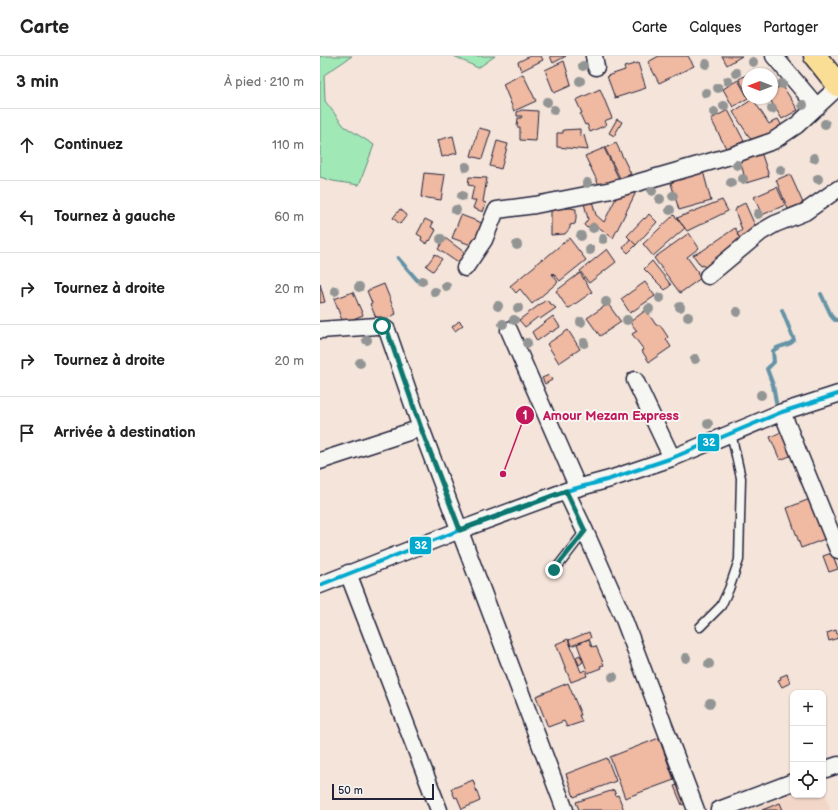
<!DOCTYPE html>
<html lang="fr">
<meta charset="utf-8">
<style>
body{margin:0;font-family:"Balsamiq Sans",sans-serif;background:#f6f6f6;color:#222}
.controls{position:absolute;right:12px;bottom:12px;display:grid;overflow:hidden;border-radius:8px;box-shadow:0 1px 3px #0004}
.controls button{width:36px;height:36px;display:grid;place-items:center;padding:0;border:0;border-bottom:1px solid #e0e0e0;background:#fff;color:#222;font:20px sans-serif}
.compass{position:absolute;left:422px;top:12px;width:36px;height:36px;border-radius:50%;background:#fff;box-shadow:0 1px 3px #0004;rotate:270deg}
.scale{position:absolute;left:12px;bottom:10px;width:102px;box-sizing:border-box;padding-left:4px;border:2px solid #22223b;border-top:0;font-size:11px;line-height:14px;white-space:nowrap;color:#22223b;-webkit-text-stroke:3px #f6f6f2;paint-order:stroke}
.stop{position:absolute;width:12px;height:12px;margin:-9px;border:3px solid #0f766e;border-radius:50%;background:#fff}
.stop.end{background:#0f766e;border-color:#fff;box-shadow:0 1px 4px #0008}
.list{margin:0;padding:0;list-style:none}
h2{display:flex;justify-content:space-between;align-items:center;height:52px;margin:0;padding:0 16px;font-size:17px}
h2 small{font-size:13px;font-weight:400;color:#767676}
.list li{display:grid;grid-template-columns:26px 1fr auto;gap:12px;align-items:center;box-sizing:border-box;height:72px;padding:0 16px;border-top:1px solid #e0e0e0}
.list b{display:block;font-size:15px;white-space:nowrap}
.list em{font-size:13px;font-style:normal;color:#767676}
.icon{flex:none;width:22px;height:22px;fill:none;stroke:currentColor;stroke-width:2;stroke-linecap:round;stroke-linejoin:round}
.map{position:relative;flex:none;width:518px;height:754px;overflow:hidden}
header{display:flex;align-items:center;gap:24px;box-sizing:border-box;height:56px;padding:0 20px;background:#fff;border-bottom:1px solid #e0e0e0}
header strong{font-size:19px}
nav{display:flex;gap:22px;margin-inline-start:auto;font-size:14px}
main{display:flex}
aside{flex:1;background:#fff}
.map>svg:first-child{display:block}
.built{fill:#f2d7c9}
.green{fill:#a0e9b7;stroke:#618679}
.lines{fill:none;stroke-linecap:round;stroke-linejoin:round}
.stream{stroke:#6593a6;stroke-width:4}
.building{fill:#efb9a2;stroke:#22223b}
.lane-casing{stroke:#22223b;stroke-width:11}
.street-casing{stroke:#22223b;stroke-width:19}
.highway-casing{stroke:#22223b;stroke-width:25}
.lane{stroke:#f6f6f2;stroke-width:8}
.street{stroke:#f6f6f2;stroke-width:16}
.highway{stroke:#fbde96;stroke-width:22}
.bus-1-casing{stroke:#f6f6f2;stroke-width:7}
.bus-1{stroke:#00a9ce;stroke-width:4}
.tree{fill:#929594}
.route{stroke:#0f766e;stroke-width:5}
.leader{fill:none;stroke:#c2185b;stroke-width:1.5}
.callout-dot{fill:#c2185b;stroke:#f6f6f2;stroke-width:1.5}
.mark-label{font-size:12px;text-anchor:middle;font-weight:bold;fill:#fff}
.callout-label{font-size:13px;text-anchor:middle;font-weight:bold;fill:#c2185b;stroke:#f6f6f2;stroke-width:4;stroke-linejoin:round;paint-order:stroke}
.line-badge{stroke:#f6f6f2;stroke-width:1.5}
.badge-label{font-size:11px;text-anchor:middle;font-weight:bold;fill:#fff}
</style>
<header>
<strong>Carte</strong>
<nav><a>Carte</a><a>Calques</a><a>Partager</a></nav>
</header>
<main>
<aside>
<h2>3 min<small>À pied · 210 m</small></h2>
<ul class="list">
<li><svg class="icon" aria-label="ahead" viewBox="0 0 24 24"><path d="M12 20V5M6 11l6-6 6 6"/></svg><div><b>Continuez</b></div><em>110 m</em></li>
<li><svg class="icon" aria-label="left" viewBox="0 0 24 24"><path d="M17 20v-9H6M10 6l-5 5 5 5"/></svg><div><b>Tournez à gauche</b></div><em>60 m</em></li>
<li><svg class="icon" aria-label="right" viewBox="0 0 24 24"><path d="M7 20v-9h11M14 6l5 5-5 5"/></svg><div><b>Tournez à droite</b></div><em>20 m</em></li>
<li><svg class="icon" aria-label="right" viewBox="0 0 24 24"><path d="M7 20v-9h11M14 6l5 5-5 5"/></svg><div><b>Tournez à droite</b></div><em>20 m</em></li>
<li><svg class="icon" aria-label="arrive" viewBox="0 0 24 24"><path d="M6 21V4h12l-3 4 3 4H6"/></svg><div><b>Arrivée à destination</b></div></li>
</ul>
</aside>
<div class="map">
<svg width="518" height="754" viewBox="0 0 518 754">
<rect width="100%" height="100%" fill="#f4e4da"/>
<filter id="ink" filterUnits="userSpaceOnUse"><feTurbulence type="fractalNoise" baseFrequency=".025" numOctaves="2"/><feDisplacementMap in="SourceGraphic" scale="8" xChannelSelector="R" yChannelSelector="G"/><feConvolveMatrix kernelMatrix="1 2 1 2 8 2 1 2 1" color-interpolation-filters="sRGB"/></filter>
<g filter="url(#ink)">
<path class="built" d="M503,726L510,754H432V753L473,737V739H503Z"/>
<path class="green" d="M0,0H32L4,19L5,45L24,70L54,89L39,129L13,125L0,121Z
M134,0H175L158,12Z"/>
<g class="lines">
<path class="stream" d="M78,202L98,225
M501,238L512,261L515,264H518
M456,346L453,329L447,313L454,306L453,295C459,288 469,291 474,284L462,254"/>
</g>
<path class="building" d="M210,0H221L223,4L201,15L198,6Z
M230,0H246L233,7Z
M339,0H368L374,10L339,27L328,6Z
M402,0H422L407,9Z
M244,5L251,28L250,30L234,37L225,14Z
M318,7L326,32L295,42L287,20L305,14L304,11Z
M435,14L437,18H428Z
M203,18L216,45L194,55L183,28Z
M428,18V40L419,23Z
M418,24L428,42L413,51L403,33Z
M462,29L478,54L462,63L449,42H452V35Z
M280,33L292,62L284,65L286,69L270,76L267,68L265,69L260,58L262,57L256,44Z
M433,43L449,68L458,63L463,72L434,88L413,56Z
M202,54L218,55L216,85L200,84V71H197L198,62H201L202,60H197V56Z
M408,54L424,85L407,94L391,63Z
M297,63L302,66L294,80L289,77Z
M159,72L171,75L162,103L151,100Z
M260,73V80L264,79L268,94L237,91V77H243V74Z
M133,80L137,97L122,101L118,84Z
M177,85L188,88L181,113L170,110Z
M296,87L311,118L300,122L285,92Z
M284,92L300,125L281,133L265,100Z
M441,96L449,120L426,127L420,103Z
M383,115L391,145L359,154L350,124Z
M104,117L125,119L121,144L101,141Z
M470,118L483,147L468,153L456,124Z
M149,121L167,122L163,146L166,147L163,156L153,152L156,144H151L154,130L148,129Z
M457,131L465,149L442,159L434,141Z
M313,134L315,138L293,182L273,167L267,172L264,169L268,163L264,147L272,145L276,159L284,166L298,138Z
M402,144L408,155L367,175L357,162Z
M425,147L437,174L423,186L417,178L422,174L415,155L417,151Z
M250,152L256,153V163L255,168L250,169V172L245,178L231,179V153Z
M80,153L87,159L80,168L73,162Z
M329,158L337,166L316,189L307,180L324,162L325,163Z
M141,159L162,167L154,190L132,182Z
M354,159L365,172L333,200L323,188Z
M105,163L113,167L111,171L116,174L110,185L109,184L107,188L101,184L102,181L97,178Z
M415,172L418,177L417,178L423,186L385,212L383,209L381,210L373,199L382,195Z
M369,177L379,192L367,201L378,216L377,217L381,222L360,237L334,202Z
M125,182L148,199L141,209L118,193Z
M249,182L266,204L240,225L233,217L232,218L238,226L212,248L200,233L196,237L190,230L217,208V207L222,203L223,204Z
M310,183L316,189L308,197L303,192Z
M287,193L296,206L269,227L260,215Z
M115,198L122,203L113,215L106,210Z
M332,205L351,229L345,234L324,213Z
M260,217L272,236L248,253L236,235Z
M325,226L335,240L310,257L301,243Z
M0,228L5,246L0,247Z
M64,228L76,258L58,266L50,248L52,247L47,235Z
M33,236L43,259L23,267L14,243Z
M226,244L236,252L220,263L218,261L205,271L199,264Z
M288,248L301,266L280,280L267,262Z
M326,254L336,269H340L348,281L346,283L351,291L329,306L322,295L324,294L312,278L317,275L310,266Z
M233,260L240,271L232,276L231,275L217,285L212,276Z
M139,265L143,269L135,275L132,271Z
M248,274L260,293L239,307L227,288Z
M229,319L232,324L225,328L222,322Z
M466,374L475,398L460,404L450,381Z
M490,443L505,483L481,492L467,452Z
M512,497L518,513L509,516L503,500Z
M516,574L518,582L509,585L507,577Z
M269,576L271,582L251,590L249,584Z
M248,583L261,616L265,614L267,620L251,626L236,588Z
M269,583L272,591L276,590L284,609L280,610L281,612L268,617L257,588Z
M260,599L263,606L259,609L256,601Z
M467,618L470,627L462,631L458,624L461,623L460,621Z
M248,627L261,659H259L262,666L247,671L244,665L228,671L216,640Z
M339,682L354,724L305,742L290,701Z
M287,702L296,725L254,741L246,718Z
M153,724L160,745L142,753L137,741L135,742L131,733Z
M358,729L366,747L362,749L354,730Z
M294,734L296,740L298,739L304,754H259L256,746Z
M460,747L463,754H442Z"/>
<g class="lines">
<defs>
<path id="lane" d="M235,514L265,475
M380,571L401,550L409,533L419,504L421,422L411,377"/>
<path id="street" d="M274,0L276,11
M454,0L497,51
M145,212L164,184L175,157L177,154L215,149L292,134L410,100L453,85L477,69L518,31
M388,220L441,176L455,168L485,156L518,133
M0,274L57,270H61L67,274L101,372L245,754
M189,274L258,432
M315,324L352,402
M462,356L518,494
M0,405L101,372
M246,435L265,475L303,561L376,754
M28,517L119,754
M0,529L140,474L246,435L290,423L352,402L462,356L518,338
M503,714L518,709
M399,754L473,726"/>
<path id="highway" d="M495,0L518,29"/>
</defs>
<use href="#lane" class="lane-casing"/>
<use href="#street" class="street-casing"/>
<use href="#highway" class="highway-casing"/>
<use href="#lane" class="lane"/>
<use href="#street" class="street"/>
<use href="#highway" class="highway"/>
<defs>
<path id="bus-1" d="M0,529L140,474L246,435L290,423L352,402L462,356L518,338"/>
</defs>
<use href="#bus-1" class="bus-1-casing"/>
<use href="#bus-1" class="bus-1"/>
</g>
<g class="tree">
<circle cx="433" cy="6" r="5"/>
<circle cx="386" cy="8" r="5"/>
<circle cx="263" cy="10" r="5"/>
<circle cx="416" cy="17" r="5"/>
<circle cx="260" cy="25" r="5"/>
<circle cx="408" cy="25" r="5"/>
<circle cx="462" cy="28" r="5"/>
<circle cx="398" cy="32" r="5"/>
<circle cx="386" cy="37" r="5"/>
<circle cx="227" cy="46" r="5"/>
<circle cx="483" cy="49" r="5"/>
<circle cx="404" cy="50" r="5"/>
<circle cx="452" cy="53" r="5"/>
<circle cx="234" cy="54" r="5"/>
<circle cx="394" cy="56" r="5"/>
<circle cx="505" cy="68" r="5"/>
<circle cx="494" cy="102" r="5"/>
<circle cx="417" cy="109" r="5"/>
<circle cx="146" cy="111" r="5"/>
<circle cx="461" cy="114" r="5"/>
<circle cx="423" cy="123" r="5"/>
<circle cx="498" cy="123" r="5"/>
<circle cx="267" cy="127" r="5"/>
<circle cx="411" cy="127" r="5"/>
<circle cx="332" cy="135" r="5"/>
<circle cx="142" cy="140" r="5"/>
<circle cx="353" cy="140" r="5"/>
<circle cx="340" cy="143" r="5"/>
<circle cx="136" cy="154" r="5"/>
<circle cx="350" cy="154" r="5"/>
<circle cx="438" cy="158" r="5"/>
<circle cx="273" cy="172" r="5"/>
<circle cx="261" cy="180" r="5"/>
<circle cx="121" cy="183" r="5"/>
<circle cx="283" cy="183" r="5"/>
<circle cx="197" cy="189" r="5"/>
<circle cx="270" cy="194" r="5"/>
<circle cx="102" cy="225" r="5"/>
<circle cx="126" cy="230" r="5"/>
<circle cx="39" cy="231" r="5"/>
<circle cx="15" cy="235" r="5"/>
<circle cx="115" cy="236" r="5"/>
<circle cx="340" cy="242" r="5"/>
<circle cx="286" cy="246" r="5"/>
<circle cx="178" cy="250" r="5"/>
<circle cx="360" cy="251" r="5"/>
<circle cx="198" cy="252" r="5"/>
<circle cx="329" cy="253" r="5"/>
<circle cx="417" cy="256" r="5"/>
<circle cx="368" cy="261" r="5"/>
<circle cx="194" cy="264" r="5"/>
<circle cx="307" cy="264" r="5"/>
<circle cx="261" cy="266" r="5"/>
<circle cx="183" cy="268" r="5"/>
<circle cx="47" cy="284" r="5"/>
<circle cx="207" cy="287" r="5"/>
<circle cx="264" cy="287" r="5"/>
<circle cx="375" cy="303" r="5"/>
<circle cx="40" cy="307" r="5"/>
<circle cx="441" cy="339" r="5"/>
<circle cx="388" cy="368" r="5"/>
<circle cx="366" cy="602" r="5"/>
<circle cx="389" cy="608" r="5"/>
<circle cx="293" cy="621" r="5"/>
<circle cx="390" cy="647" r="5"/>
</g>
</g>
<g class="lines" filter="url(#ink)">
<path class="route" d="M62,270L67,274L101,372L140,474L246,435L265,475L234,514"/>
</g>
<path class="leader" d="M183 418L205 359"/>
<g class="callout-dot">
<circle cx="183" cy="418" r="4"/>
<circle cx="205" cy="359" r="10"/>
</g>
<g class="mark-label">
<text x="205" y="363">1</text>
</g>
<g class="callout-label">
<text x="291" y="364">Amour Mezam Express</text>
</g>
<g class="line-badge">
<rect x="377" y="377" width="23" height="19" rx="4" fill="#00a9ce"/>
<rect x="89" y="480" width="23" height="19" rx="4" fill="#00a9ce"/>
</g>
<g class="badge-label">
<text x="389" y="390">32</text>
<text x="101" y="493">32</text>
</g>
</svg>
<div class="controls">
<button>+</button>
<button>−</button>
<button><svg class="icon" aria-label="locate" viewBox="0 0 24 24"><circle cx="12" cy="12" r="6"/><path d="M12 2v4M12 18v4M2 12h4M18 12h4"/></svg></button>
</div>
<svg class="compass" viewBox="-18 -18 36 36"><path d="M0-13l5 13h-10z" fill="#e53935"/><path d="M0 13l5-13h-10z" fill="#767676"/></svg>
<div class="scale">50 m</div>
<div class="stop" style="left:62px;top:270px"></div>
<div class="stop end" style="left:234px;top:514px"></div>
</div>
</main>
